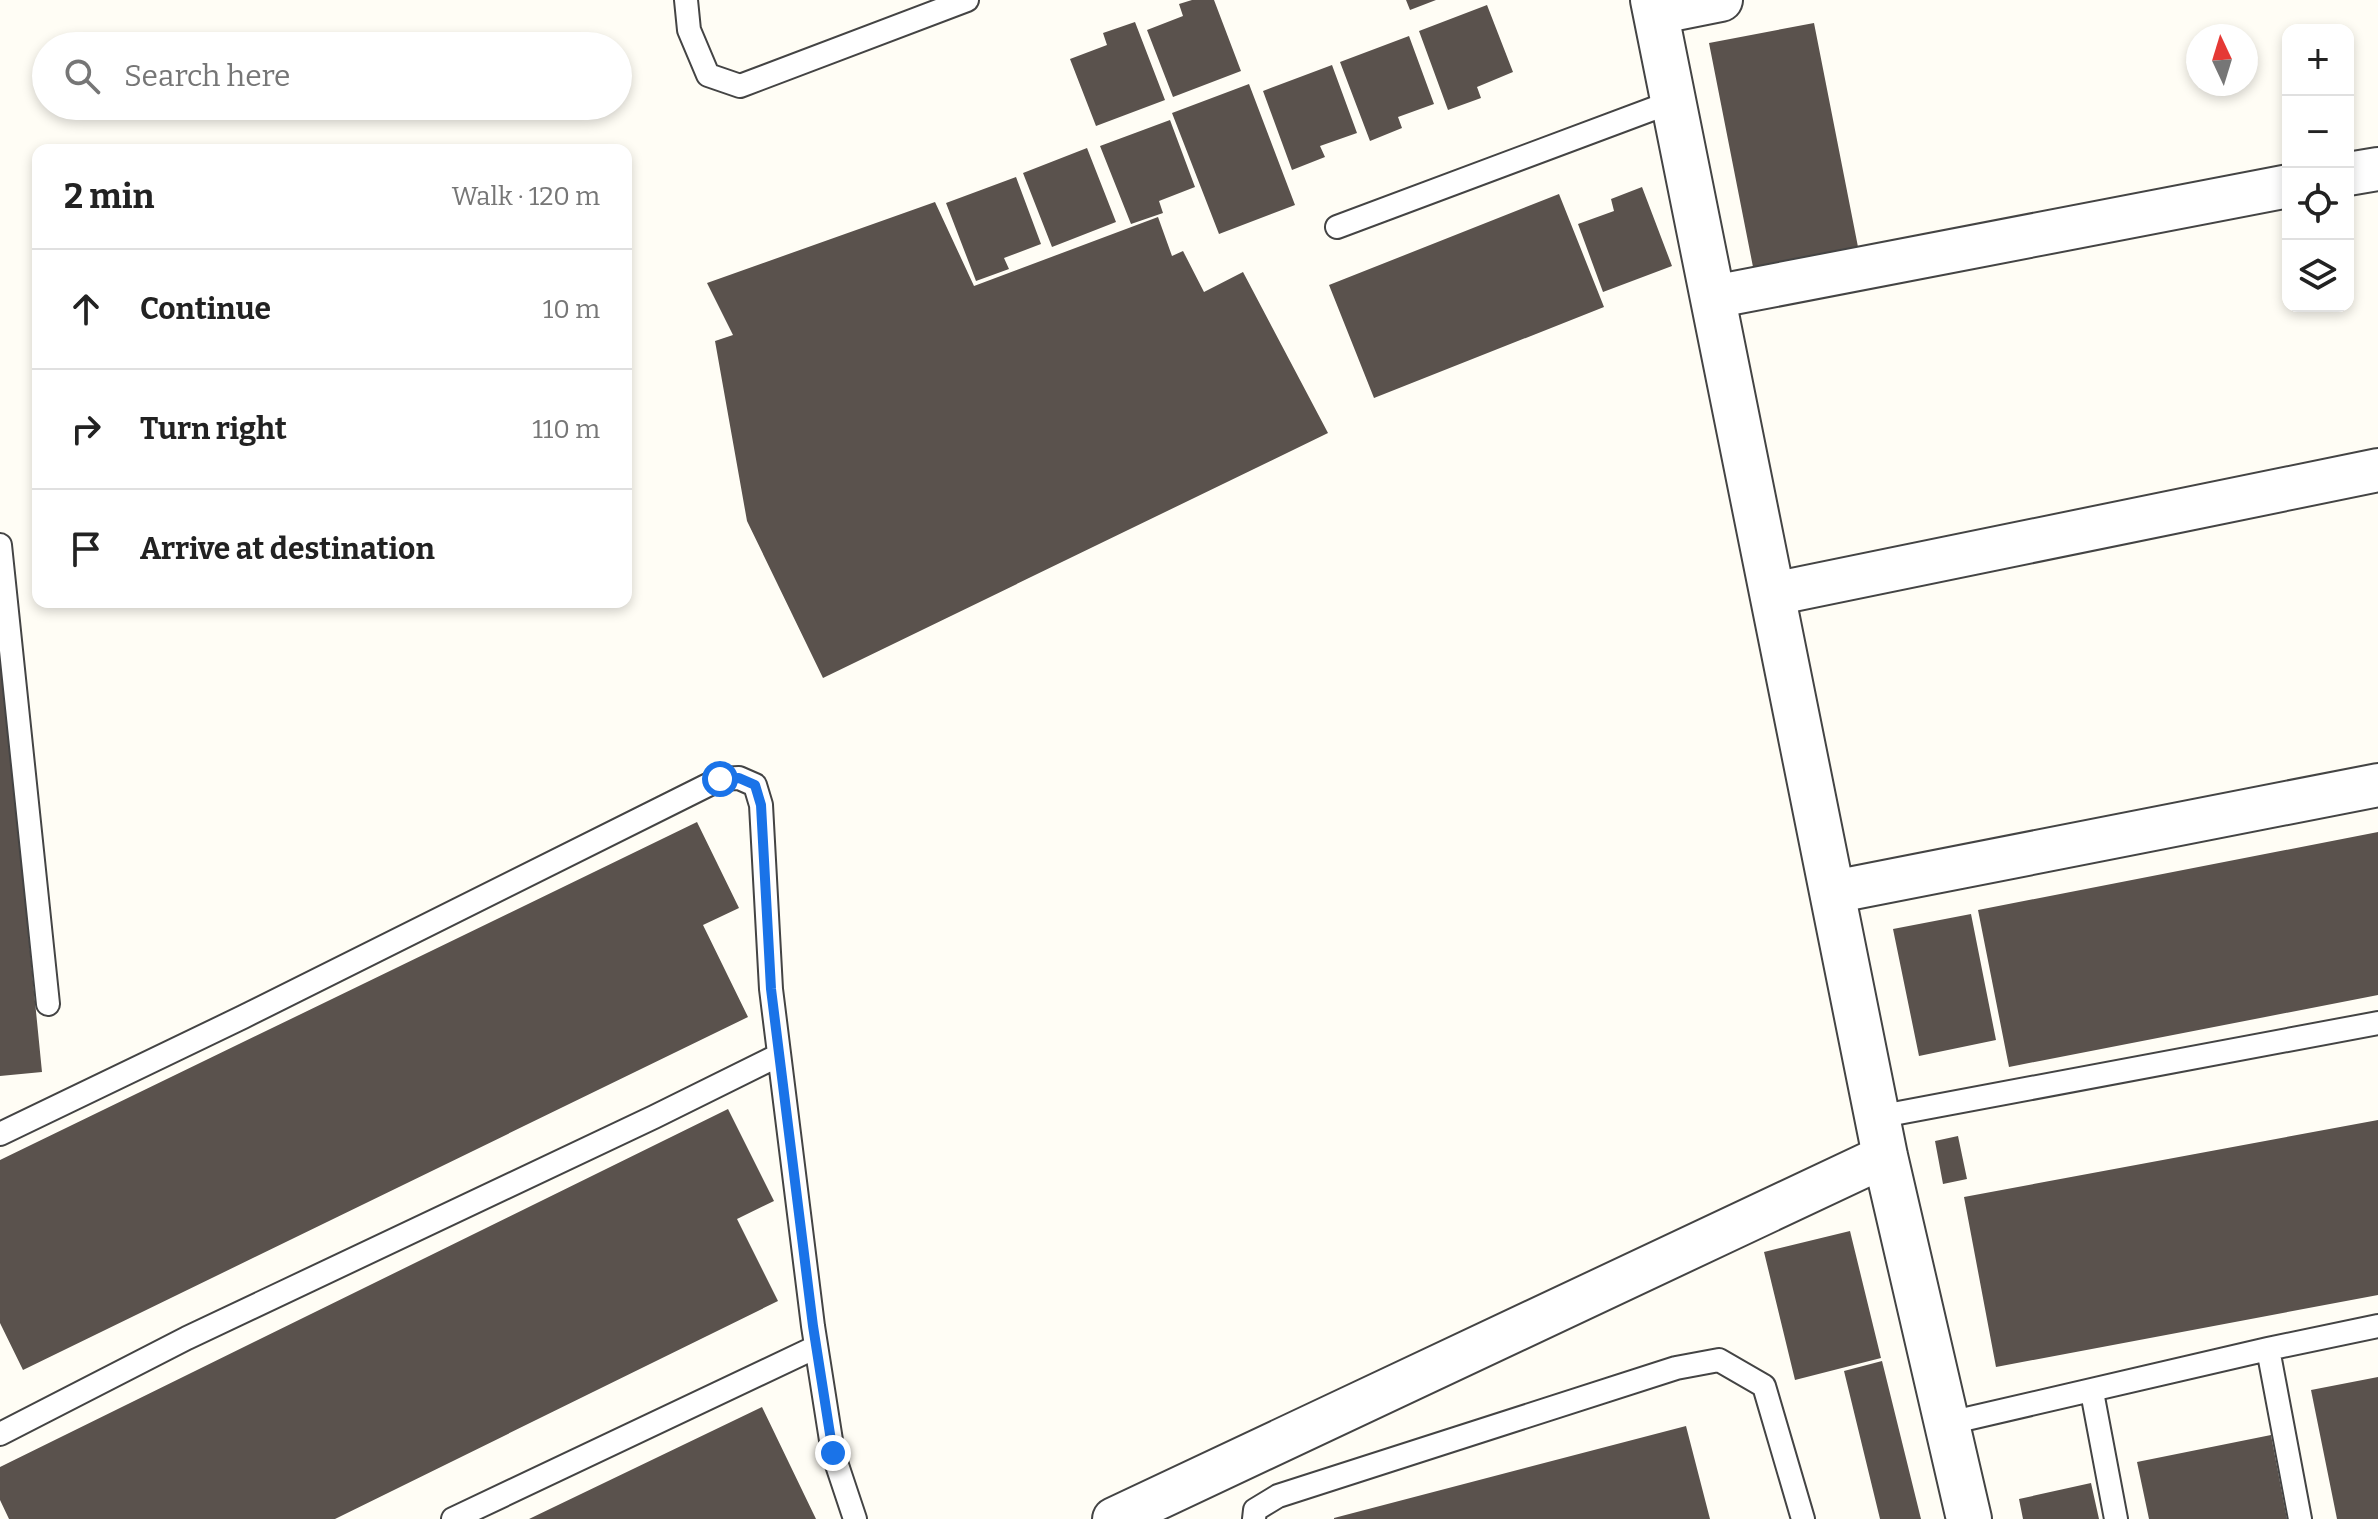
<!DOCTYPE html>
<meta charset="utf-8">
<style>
body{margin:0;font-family:Bitter,serif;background:#f2f2f2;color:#222}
.controls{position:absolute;right:24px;top:24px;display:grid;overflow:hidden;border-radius:16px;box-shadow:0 4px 12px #0003}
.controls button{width:72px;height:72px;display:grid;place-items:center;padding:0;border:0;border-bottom:2px solid #e0e0e0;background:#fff;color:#222;font:40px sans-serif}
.compass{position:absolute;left:2186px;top:24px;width:72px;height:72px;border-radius:50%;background:#fff;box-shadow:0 4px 12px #0003;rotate:356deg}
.stop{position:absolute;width:24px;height:24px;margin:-18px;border:6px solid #1a73e8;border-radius:50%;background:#fff}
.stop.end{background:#1a73e8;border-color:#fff;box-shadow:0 2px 8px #0008}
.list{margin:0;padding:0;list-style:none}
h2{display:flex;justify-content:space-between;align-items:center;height:104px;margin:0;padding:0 32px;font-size:34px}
h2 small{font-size:26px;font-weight:400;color:#767676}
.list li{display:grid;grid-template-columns:52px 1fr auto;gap:24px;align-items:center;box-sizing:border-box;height:120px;padding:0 32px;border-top:2px solid #e0e0e0}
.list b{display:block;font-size:30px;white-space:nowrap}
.list em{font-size:26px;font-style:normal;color:#767676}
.icon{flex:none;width:44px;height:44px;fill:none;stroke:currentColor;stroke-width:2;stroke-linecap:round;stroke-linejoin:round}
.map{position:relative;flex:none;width:2378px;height:1519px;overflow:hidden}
.search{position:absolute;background:#fff;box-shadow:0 4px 12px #0003;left:32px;top:32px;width:600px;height:88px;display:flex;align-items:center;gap:20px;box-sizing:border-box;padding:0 28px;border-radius:44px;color:#767676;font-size:30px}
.panel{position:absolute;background:#fff;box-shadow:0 4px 12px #0003;left:32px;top:144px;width:600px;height:464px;border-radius:16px}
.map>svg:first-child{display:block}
.building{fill:#5a524d}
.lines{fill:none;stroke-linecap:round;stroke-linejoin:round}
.service-casing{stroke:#444;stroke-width:26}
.minor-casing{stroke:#444;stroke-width:46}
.tertiary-casing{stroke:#444;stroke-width:48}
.service{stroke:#fff;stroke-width:22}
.minor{stroke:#fff;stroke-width:42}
.tertiary{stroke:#fff;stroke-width:44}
.route{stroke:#1a73e8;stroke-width:10}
</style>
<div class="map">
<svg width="2378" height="1519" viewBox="0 0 2378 1519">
<rect width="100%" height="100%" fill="#fffdf5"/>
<path class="building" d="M1192,0H1214L1241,71L1173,97L1147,30L1183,16L1179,4Z
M1406,0H1436L1410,10Z
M1487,5L1513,72L1477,87L1481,98L1448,110L1419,31Z
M1135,22L1165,100L1096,126L1070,59L1107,45L1103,33Z
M1814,23L1859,252L1754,272L1709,43Z
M1409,36L1434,104L1398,117L1402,128L1370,141L1340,62Z
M1332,65L1357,133L1320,146L1325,157L1292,170L1263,91Z
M1249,84L1295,205L1219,234L1172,113Z
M1170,120L1195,187L1159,201L1163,213L1131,224L1100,146Z
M1087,148L1116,222L1052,247L1023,173Z
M1016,177L1041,244L1004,258L1009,269L976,281L946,203Z
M1642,187L1672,266L1603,292L1578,224L1614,211L1611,199Z
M1559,194L1604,307L1374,398L1329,285Z
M935,202L974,286L1158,217L1172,256L1183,251L1204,292L1243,272L1328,433L823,678L747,521L715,341L733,335L707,283Z
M0,669H2L42,1072L0,1076Z
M697,822L739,908L703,925L748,1017L23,1370L0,1323V1160Z
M2378,832V995L2009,1067L1978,910Z
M1971,914L1996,1040L1919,1056L1893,929Z
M728,1109L774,1201L737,1219L778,1301L335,1519H9L0,1500V1467Z
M2378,1120V1295L1996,1367L1964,1197Z
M1958,1136L1967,1179L1943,1184L1935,1141Z
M1850,1231L1881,1358L1795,1380L1764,1252Z
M1882,1361L1921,1519H1880L1844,1371Z
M2378,1377V1519H2337L2311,1390Z
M762,1407L816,1519H529Z
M1686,1426L1710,1519H1334V1518Z
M2271,1435L2287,1519H2149L2137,1462Z
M2091,1483L2099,1519H2023L2019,1499Z"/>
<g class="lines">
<defs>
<path id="service" d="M686,0L689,30L708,75L740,86L967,0
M1337,227L1674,101
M0,545L48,1004
M1877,1117L2378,1023
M0,1134L243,1017L720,779L739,778L755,785L761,805L771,989L813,1326L833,1453L855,1519
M2268,1349L2300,1519
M2092,1392L2116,1519
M1949,1423L2268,1349L2378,1326
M0,1434L187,1338L654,1117L779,1055
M453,1519L816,1347
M1254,1519L1255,1510L1278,1496L1676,1368L1719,1360L1764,1386L1803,1519"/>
<path id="minor" d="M1656,13L1721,0
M2348,174L2378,169
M1713,297L2288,186
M1773,594L2378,470
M1833,892L2378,785
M1114,1519L1885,1156"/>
<path id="tertiary" d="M1653,0L1885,1156L1969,1519"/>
</defs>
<use href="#service" class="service-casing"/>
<use href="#minor" class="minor-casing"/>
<use href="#tertiary" class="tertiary-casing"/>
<use href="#service" class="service"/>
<use href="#minor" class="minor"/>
<use href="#tertiary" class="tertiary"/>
</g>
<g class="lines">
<path class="route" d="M720,779L739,778L755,785L761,805L771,989L813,1326L833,1453"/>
</g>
</svg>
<div class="controls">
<button>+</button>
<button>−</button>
<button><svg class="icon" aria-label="locate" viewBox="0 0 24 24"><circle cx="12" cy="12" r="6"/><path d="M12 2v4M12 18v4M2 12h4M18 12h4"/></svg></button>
<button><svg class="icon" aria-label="layers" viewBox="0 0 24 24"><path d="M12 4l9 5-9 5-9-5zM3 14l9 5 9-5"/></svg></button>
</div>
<svg class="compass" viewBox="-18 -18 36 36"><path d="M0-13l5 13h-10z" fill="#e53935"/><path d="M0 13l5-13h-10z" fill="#767676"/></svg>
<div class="stop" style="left:720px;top:779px"></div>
<div class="stop end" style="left:833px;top:1453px"></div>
<div class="search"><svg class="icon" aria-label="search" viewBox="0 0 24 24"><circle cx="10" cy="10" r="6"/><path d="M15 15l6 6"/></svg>Search here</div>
<section class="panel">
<h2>2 min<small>Walk · 120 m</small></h2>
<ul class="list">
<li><svg class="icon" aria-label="ahead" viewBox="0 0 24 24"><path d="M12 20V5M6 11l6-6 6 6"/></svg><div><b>Continue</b></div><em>10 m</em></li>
<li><svg class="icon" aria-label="right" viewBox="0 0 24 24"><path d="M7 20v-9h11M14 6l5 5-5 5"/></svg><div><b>Turn right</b></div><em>110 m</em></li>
<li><svg class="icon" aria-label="arrive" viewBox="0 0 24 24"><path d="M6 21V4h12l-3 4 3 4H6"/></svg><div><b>Arrive at destination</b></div></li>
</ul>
</section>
</div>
